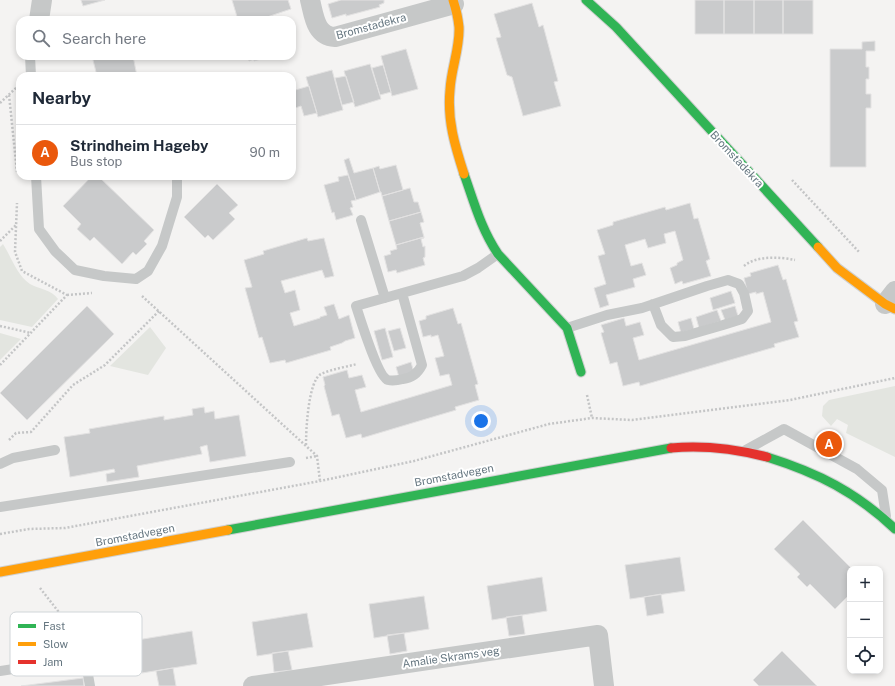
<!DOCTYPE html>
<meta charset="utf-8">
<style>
body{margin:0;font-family:"Public Sans",sans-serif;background:#f6f6f7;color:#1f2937}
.controls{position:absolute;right:12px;bottom:12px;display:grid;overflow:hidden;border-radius:8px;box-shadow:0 2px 6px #0003}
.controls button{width:36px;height:36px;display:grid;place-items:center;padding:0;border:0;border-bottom:1px solid #e0e1e3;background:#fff;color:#1f2937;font:20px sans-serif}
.you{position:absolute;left:481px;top:421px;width:14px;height:14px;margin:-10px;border:3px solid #fff;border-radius:50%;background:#1a73e8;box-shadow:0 0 0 6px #1a73e833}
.badge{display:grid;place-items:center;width:26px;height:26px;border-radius:50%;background:#ea580c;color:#fff;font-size:13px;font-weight:700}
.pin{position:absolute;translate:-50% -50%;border:2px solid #fff;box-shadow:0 1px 4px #0006}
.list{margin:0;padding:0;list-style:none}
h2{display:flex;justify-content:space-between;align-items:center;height:52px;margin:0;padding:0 16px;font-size:17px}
h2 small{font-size:13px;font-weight:400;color:#747a83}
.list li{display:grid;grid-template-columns:26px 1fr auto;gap:12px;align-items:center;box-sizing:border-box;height:56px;padding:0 16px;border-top:1px solid #e0e1e3}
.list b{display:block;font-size:15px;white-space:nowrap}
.list p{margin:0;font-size:13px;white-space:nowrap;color:#747a83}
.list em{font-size:13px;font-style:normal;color:#747a83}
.icon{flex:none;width:22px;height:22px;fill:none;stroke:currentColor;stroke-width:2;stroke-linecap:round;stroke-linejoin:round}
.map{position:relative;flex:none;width:895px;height:686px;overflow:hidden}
.search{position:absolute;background:#fff;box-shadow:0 2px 6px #0003;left:16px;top:16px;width:280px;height:44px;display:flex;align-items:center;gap:10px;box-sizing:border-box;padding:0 14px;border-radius:12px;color:#747a83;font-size:15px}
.panel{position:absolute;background:#fff;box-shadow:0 2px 6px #0003;left:16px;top:72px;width:280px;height:108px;border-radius:12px}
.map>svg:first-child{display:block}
.green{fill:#e3e5e0}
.building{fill:#cacbcc;stroke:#e3e2e2}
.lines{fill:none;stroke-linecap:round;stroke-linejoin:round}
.fast-casing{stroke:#cfd0d0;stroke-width:11}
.slow-casing{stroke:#cfd0d0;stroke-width:11}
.jam-casing{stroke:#cfd0d0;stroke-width:11}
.path{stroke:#c4c5c6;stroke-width:2.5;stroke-dasharray:2 2;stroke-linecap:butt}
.lane{stroke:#c6c8c8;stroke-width:10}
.street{stroke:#c6c8c8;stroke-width:20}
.fast{stroke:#30b455;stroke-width:9}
.slow{stroke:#ff9f0a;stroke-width:9}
.jam{stroke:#e5322d;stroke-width:9}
.labels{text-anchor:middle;stroke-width:4;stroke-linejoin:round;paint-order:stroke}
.street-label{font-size:11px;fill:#667781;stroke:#fff}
.key{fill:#fff;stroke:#d1d6d9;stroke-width:1}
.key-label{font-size:11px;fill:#667781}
</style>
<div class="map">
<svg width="895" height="686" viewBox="0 0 895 686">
<rect width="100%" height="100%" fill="#f4f3f2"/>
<path class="green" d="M3,244C12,258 16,274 30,284C39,289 52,290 58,299L32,327L0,320V247Z
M150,327L166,348L148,375L110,366Z
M0,333L21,339L0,360Z
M895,386V457L846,433L848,425L837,419L831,426L822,416L823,406L829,400Z"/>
<path class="building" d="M81,0H105L83,6Z
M232,0H288L291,9L258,20H238Z
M341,0H384V3L379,5L380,7L346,16V14L332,18L328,4Z
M695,0H724V34H695Z
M724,0H754V34H724Z
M754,0H783V34H754Z
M783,0H813V34H783Z
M532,3L539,27L543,25L558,81L554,82L561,106L523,116L512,77L507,75L496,38L501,37L494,14Z
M273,16L274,20H258Z
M875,41V51H866V67H869V79H866V94H871V108H866V167H830V49H862V42Z
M406,49L418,89L392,96L381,56Z
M92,56H133L137,76H97Z
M248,56H271L254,61V59L249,61Z
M370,64L381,99L355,107L344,71Z
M383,65L391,92L380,95L372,68Z
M332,70L343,110L318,117L306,77Z
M346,76L354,102L342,105L335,78Z
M309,86L317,113L304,116L301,106L292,109V91Z
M349,158L354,173L373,168L380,192L356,200L344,160Z
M396,165L403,190L382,196L381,192H380L373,168L379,166L380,169Z
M348,175L356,200L351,201L353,207L350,208L353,215L336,220L334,212L332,213L324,185L339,181L338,177Z
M92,176H98L154,230L144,241L147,244L136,255L133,252L122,264L94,237L90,241L77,229L81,224L63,206Z
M217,184L238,205L229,213L235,219L213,240L208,235L205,238L184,217Z
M410,188L414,202H418L421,212L389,221L382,196Z
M690,203L694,219L698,218L710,259L706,261L711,276L683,284L682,281L675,284L670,268L677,265V263L683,260L675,231L664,234L666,243L648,248L645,239L625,245L631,266L642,263L646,275L633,279L635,287L606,295L609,305L600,308L594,288L606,284L598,256L605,254L597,230L613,225V222L665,207L666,210Z
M421,212L424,222L420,223L424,237L396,245L389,221Z
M424,237V238L421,239L423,247L425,246V257L423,258L425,265L397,273L396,270L388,272L384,256L391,254L390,251L397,249L396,245Z
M307,238L308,241L324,238L334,276L325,278L322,270L281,281L285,293L295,290L300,310L290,313L294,326L320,318V317L327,315L324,307L334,304L339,319L349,315L355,338L345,341L342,343L330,347L331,350L286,363L285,360L270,363L262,337L259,338L245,288L252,287L244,260L264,254L263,251Z
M778,265L783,280L786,279L798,321L794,322L799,337L774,344L775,347L640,386L639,382L623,386L617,362L610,364L601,333L604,332L601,325L624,318L626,326L640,322L644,335L633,338L639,360L771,322L763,292L756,294V292L748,294L744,278L751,276L750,273Z
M731,291L735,303L713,310L710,298Z
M87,306L114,334L27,420L0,393Z
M735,306L738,316L725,320L721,310Z
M453,308L458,324L461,323L478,384L475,385L479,400L455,407L456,410L362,438L361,434L346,438L339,414L332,416L324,386L325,385L323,377L347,370L349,378L362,375L366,387L355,390L361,412L452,385L449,374L440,376L435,358L444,356L438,335L431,337V335L423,337L419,321L426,319V316Z
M717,310L721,321L699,328L696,317Z
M691,318L694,329L681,333L678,322Z
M385,328L393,357L382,360L374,331Z
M400,328L406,348L394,351L388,331Z
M411,362L414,373L399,377L396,367Z
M204,407L205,413L214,411L215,419L239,415L246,456L210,462L207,445L200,447L202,454L137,466L139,477L107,482L106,474L115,472L114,469L70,477L64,437L90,433L89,429L164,416V420L193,415L192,409Z
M803,520L852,569H850V594L835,609L810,584L807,587L797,577L800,574L774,549Z
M680,557L685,591L630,599L625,565Z
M542,577L547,611L492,620L487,586Z
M661,594L664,613L647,616L644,597Z
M424,596L429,629L374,638L369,604Z
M307,613L313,647L257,656L252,622Z
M522,615L525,634L509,636L506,617Z
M192,631L197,664L142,673L137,640Z
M404,633L407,651L390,654L387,635Z
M288,651L292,670L274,672L272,653Z
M782,651L817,686H759L753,680Z
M173,668L176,686H159L156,671Z
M83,678L84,686H21Z"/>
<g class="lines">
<defs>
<path id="fast" d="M586,0L616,27L818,247
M464,174C474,202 481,229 498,254L567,328L581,372
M767,457C818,473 856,492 895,529
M228,530L671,448"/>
<path id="slow" d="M453,0C456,9 458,17 459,27C460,48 451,69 450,90C447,120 455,146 464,174
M818,247L837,268L885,304L895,309
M0,572L228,530"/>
<path id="jam" d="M671,448C703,445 736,449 767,457"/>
</defs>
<use href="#fast" class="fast-casing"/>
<use href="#slow" class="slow-casing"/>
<use href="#jam" class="jam-casing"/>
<path class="path" d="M9,95L17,172
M0,103L17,87
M792,180L860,253
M0,241L16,225
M744,266C757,255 780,257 795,260
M67,295L92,293
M142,296L317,456L320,481
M0,326L31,333
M0,365L67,295L22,271L15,252L17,203
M587,395L592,418
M9,440L16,433L31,432L73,385L105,365L159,311
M306,445C306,431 308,381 321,374C332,369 346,367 357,364
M306,458L317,456
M0,534L29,529L65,528L320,481L414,461L549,424L592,418L632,420L790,400L895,378
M40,588L72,629L78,641"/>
<path class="lane" d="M30,56L31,76
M36,176L39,229L55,251L75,270L104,276L136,279L148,271L162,246L177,197V176
M361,220L385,298
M402,293L422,365C418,373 412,378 403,379C399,380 392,381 388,380C378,377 360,318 356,306L463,276L478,268L498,254
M567,328L607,315L642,308L707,286L728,280L739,284L744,293L748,311L742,319L723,325L685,336L673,337L661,325L653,304
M746,450L784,429L857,469L882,490L886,516
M0,464L13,458L55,450
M0,507L290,462
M0,671L85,658L90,686"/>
<path class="street" d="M310,0C314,15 315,36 335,37L454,4
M39,20L42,0
M885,304L895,291
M253,686L598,635L604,686"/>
<use href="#fast" class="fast"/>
<use href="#slow" class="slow"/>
<use href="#jam" class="jam"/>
</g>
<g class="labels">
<g class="street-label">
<text transform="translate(371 26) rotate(-15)" y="4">Bromstadekra</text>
<text transform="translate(737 159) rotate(47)" y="4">Bromstadekra</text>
<text transform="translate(454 475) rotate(-11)" y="4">Bromstadvegen</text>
<text transform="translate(135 535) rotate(-11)" y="4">Bromstadvegen</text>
<text transform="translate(451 657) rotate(-8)" y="4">Amalie Skrams veg</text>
</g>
</g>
<rect x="10" y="612" width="132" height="64" rx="6" class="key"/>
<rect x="18" y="624" width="18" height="4" fill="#30b455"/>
<rect x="18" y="642" width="18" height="4" fill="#ff9f0a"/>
<rect x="18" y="660" width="18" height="4" fill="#e5322d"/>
<g class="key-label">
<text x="43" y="630">Fast</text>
<text x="43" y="648">Slow</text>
<text x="43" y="666">Jam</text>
</g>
</svg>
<div class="controls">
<button>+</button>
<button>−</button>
<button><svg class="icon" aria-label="locate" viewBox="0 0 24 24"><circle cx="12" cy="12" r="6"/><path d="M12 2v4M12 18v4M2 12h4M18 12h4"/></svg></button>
</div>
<div class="you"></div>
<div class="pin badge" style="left:829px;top:444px">A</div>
<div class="search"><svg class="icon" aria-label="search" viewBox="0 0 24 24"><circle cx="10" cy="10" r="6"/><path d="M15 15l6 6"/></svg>Search here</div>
<section class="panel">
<h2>Nearby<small></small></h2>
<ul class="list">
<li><span class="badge">A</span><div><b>Strindheim Hageby</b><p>Bus stop</p></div><em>90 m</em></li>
</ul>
</section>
</div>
